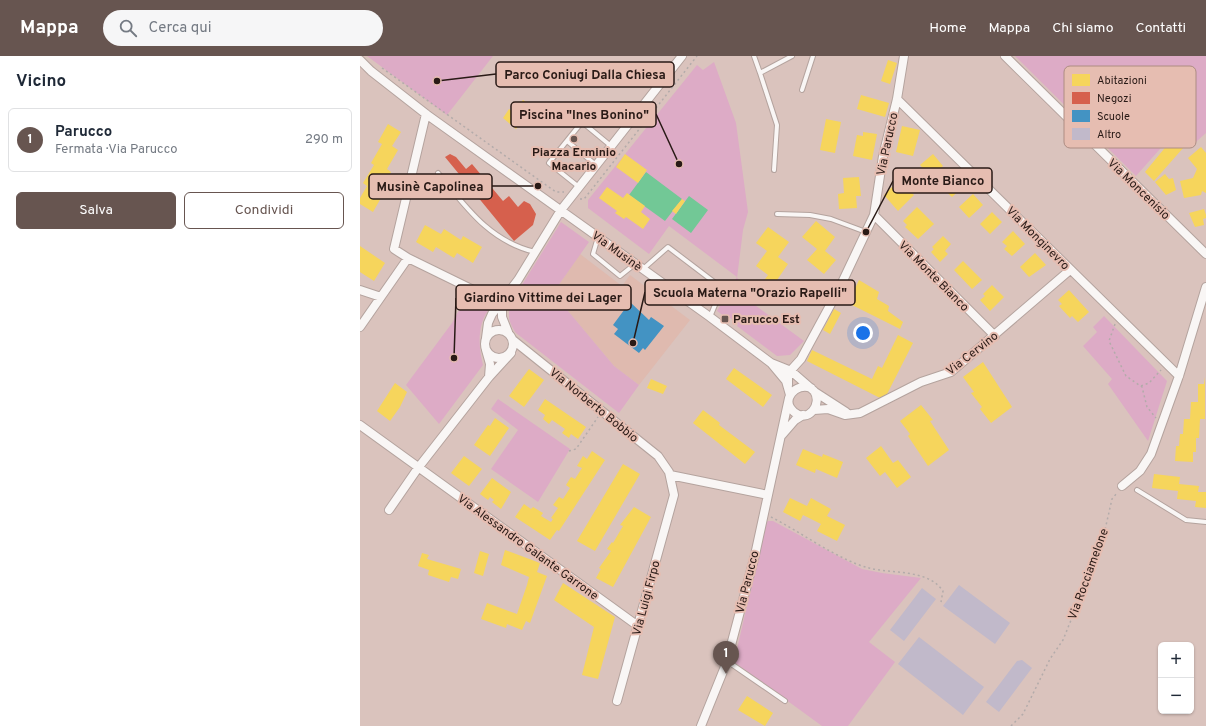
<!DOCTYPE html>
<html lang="it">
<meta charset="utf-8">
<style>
body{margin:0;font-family:Overpass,sans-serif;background:#f6f6f7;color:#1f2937}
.controls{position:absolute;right:12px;bottom:12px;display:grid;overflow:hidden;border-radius:6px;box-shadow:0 1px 3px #0004}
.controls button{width:36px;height:36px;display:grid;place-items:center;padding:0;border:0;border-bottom:1px solid #e0e1e3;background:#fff;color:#1f2937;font:20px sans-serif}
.you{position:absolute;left:503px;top:277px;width:14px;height:14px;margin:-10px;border:3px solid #fff;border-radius:50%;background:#1a73e8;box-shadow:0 0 0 6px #1a73e833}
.badge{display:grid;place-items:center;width:26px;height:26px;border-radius:50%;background:#675550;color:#fff;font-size:13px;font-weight:700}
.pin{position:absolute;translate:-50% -33px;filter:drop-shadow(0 1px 2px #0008)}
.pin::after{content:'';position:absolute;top:21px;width:14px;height:12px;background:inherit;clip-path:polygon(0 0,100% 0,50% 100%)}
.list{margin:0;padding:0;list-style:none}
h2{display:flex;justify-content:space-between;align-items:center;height:52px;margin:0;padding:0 16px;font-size:17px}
h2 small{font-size:13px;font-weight:400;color:#747a83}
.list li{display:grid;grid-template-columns:26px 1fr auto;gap:12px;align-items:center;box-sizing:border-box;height:64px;margin:0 8px 8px;padding:0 8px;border:1px solid #e0e1e3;border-radius:6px}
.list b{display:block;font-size:15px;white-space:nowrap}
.list p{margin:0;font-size:13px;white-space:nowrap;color:#747a83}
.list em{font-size:13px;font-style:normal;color:#747a83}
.actions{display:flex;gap:8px;padding:12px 16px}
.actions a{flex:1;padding:9px 0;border:1px solid #675550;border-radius:6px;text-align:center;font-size:14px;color:#675550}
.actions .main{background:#675550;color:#fff}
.icon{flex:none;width:22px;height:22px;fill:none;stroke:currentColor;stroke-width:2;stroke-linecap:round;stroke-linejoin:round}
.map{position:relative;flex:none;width:846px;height:670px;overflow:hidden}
header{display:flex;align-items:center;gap:24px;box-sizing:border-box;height:56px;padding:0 20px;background:#675550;color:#fff}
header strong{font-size:19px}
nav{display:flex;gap:22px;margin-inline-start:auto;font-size:14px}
.search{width:280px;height:36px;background:#f6f6f7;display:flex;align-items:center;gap:10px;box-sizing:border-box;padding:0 14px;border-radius:22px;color:#747a83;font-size:15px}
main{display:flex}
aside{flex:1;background:#fff}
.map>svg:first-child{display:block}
.built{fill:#dfbaaf}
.green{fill:#ddabc6}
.water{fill:#72c896}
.homes{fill:#f6d55c}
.shops{fill:#d6604d}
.schools{fill:#4393c3}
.building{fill:#c1b9ca}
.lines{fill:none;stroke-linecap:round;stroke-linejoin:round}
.lane-casing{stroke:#b4a39e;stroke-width:6}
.street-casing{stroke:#b4a39e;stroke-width:10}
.path{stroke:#b3abaa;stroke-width:1.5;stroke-dasharray:2 3;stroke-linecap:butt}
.lane{stroke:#f9f6f5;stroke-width:4}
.street{stroke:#f9f6f5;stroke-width:8}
.poi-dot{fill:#675550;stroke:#e6bdb1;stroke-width:1.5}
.labels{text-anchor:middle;stroke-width:4;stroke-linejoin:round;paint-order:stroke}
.street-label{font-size:12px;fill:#291a16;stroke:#e6bdb1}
.poi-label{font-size:12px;font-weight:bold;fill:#291a16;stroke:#e6bdb1}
.key{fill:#e6bdb1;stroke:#ad8c82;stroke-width:1}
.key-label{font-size:11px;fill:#291a16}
.leader{fill:none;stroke:#291a16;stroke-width:1.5}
.callout-dot{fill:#291a16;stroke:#e6bdb1;stroke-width:1.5}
.callout{fill:#e6bdb1;stroke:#291a16;stroke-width:1.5}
.callout-label{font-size:13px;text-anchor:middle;font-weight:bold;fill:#291a16}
</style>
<header>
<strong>Mappa</strong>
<div class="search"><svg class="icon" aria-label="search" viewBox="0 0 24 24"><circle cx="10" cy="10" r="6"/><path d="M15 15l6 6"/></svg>Cerca qui</div>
<nav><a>Home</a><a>Mappa</a><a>Chi siamo</a><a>Contatti</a></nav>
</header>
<main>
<aside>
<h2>Vicino<small></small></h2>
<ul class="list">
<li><span class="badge">1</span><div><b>Parucco</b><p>Fermata · Via Parucco</p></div><em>290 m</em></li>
</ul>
<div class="actions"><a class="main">Salva</a><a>Condividi</a></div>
</aside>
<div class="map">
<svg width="846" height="670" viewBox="0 0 846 670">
<rect width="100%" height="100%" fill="#dac3bd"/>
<path class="built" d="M220,198L262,230L270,219L330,264L279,329L254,310L193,237Z"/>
<path class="green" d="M7,0H133L87,59Z
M655,0H846V77L829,92L815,76L776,120Z
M354,6L376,67L388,156L383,174L377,222L387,229L385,239L388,244L444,285L430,299L417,300L377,270L378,268L365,258L364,260L357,255L377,221L309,170L289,198L228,152V144L337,9L343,14Z
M201,166L229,186L193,237L254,310L279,329L259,357L156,277C148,265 147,258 152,245Z
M108,238L131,251C117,266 118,290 123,309L79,368L46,329L92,267Z
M744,260L807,325L788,385L748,328L752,323L723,290L737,276L733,271Z
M138,343L210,393L178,446L131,413L158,374L131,353Z
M408,465H413L502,513L522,517L561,522L509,586L535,606L488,670H462L374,606L406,467Z"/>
<path class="water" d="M286,116L322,143L305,165L269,139Z
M329,140L348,154L331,177L312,163Z"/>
<path class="homes" d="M528,4L537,7L530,28L521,25Z
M501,39L529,47L525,61L497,53Z
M163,44L173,51L156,73L143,62L149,53L153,56Z
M466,63L481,66L475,97L460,94Z
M28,68L41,76L32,90L38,94L27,113L31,116L21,133L25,135L13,156L0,148V142L7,130L3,127L14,109L11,107L22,88L18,86Z
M542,70L560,74L553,100L536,96Z
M503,76L517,78L512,104L493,100L497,79L503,80Z
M813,82L824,91L794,125L785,116Z
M841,91L846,97V137L842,135L841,139L824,142L820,125L833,122L837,113L828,102Z
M265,98L287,114L278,127L256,111Z
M573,98L583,110L571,121L560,109Z
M593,117L605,129L592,141L580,130Z
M805,118L809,123L813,122L816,134L806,139L795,126Z
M499,121L501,140H496L497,152L479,153L478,138L484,137L483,122Z
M539,124L554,139L538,155L524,139Z
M247,131L263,142L267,137L285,150L281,156L290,163L283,173L266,161L264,163L255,157L257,155L239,142Z
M613,138L623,149L609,162L599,151Z
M322,143L325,145L316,158L312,155Z
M557,151L574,168L558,183L545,171L547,169L543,165Z
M844,153L846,159V162L843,163L844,169L835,171L829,157Z
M632,156L642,166L630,178L620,168Z
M456,165L475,181L465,195L476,204L464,218L447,204L457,193L442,181Z
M65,169L81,178L84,173L101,184L103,180L122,191L113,207L97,197L94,202L76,191L73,196L56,186Z
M408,171L429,186L418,201L428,208L417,224L428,232L417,247L398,233L408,219L396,210L407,195L396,187Z
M653,175L665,188L652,200L644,193L647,190L642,186Z
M583,180L591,188L585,195L588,198L580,206L571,196L574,193L572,191Z
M0,190L25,207L14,225L0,216Z
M675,197L686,209L669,221L660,211Z
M603,205L622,224L612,233L594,214Z
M499,224L519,236L517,243L529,250L528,255L543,266L540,273L488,247Z
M632,229L644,241L630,255L620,244L625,240L623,238Z
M709,234L729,256L718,266L712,260L710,262L699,250L702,248L698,244Z
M474,253L481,257L470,278L463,274Z
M538,279L553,287L524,344L447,305L452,294L512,323L518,310L522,312Z
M623,306L652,351L631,367L620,353L622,351L611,337L614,336L603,321Z
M374,312L412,339L403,351L366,323Z
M169,313L184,324L164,351L149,340Z
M845,321V363H840L839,382H836V396H833V406L815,405L816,390H819L820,378H823L824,363H830L831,346H838V328H844Z
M291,323L307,330L303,338L287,332Z
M35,327L47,336L40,351L30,365L17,355Z
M185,343L226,371L218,383L211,378L209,382L202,377L205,373L192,364L189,368L183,363L185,359L178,354Z
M561,349L573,364L570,365L589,394L568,410L548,380L550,378L540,365Z
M343,354L360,367L359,369L395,396L385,408L333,367Z
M135,362L149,372L130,400L114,389L128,369L130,370Z
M521,390L533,407L538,404L551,421L537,432L525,416L520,420L506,402Z
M443,393L462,401L463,398L483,406L477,422L456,413L455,417L436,409Z
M232,395L245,404L199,475L197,474L190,484L155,461L164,448L171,453L173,451L183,457L181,460L191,466L193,463L191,462L198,452L193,449L199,441L203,443L210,432L206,429L211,421L215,423L222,412L217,410L223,400L227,403Z
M104,400L122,413L109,430L91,417Z
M263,408L280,418L235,495L217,485Z
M794,418L820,421L819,428L839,430L838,436H846V452L835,451L836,445L817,443L818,435L792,432Z
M132,422L151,436L141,453L132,446L134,444L130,441L128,444L120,438Z
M430,442L447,450L451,442L471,453L467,460L485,469L477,485L457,475L461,468L443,459L440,465L423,456Z
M274,451L291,461L253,531L236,522L241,513L239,512L251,495L247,493L252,486L253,487L263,470L260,469Z
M145,494L180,507L177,516L187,520L170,567L166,565L162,574L147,568L146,572L121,563L127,547L157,558L167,529L169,521L141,509Z
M120,495L129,498L123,520L114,517Z
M62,497L69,499L67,503L101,513L98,523L91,521L89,526L68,519L69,514L58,510Z
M203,527L255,561L238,623L222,619L234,571L194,544Z
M387,640L413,657L405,670L378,654Z"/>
<path class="shops" d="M90,98L96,101L106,113L112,108L143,145L149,140L158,151L164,145L170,148L176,158L173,169L154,185L85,101Z"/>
<path class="schools" d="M270,246L289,264L291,261L304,270L285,294L283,292L279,297L254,278L258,273L253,269Z"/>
<path class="building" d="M599,529L650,567L635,588L583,550Z
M562,532L576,543L544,585L530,574Z
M559,581L624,631L603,659L538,608Z
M662,604L672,612L639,656L626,646L657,605Z"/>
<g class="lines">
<defs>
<path id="lane" d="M394,0L400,17L432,0
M400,17L417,69L414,114
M442,34L453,0
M207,85L236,109
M78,117C106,151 129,185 175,196
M219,131L189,107L222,66L251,90
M417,158L450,159L471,163L506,176
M238,181L233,198L260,220L275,208
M283,213L308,191L362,232L350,261
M777,434L826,464L846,466
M367,605L425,645"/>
<path id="street" d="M645,0L846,198
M0,4L11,15L66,58L350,261L411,307L426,325L430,339
M537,43L819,320
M66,58L34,193L48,202L142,248
M514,159L635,280
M0,234L21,241
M142,248V261L148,276
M0,271L48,202
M125 288a14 14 0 1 1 28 0a14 14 0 1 1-28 0Z
M126,282L128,267L132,258L158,224L201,154L322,0
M153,284L298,400L309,416L314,439L257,645
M126,294L130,308L129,321
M411,307L431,315L454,335C463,348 448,368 434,356C420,344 436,326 451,332
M428,329V320L432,313L441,303L479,233L514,159L523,100L537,43L544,0
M455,336L486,356
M454,354L468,353L485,359L500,357L561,326L591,316L710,214
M0,369L278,570
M422,379L435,364L443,359
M310,419L408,439
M762,430L780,415L791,398L819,320L846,231
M29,454L58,412L129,321L151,297
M341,670L366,608L395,499L429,342"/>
</defs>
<use href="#lane" class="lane-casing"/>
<use href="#street" class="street-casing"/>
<path class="path" d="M22,12L186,129L196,136H204
M220,143H224L236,128L337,0
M755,268L749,285L766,320L782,331L787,351L796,362
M781,330L789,327L801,314
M209,395L216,393L238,361
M411,461C441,476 478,504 509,512C533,518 568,513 583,535L581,546
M651,670L663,658L690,603L703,584L742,487L752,443L757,437"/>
<use href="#lane" class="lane"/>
<use href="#street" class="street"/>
</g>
<g class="poi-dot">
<circle cx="214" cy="83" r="4"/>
<rect x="361" y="259" width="8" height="8" rx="2"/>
</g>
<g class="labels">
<g class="street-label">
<text transform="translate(527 88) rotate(-78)" y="4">Via Parucco</text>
<text transform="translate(779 133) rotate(44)" y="4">Via Moncenisio</text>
<text transform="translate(678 182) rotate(45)" y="4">Via Monginevro</text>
<text transform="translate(257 195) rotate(36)" y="4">Via Musinè</text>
<text transform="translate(574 220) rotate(45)" y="4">Via Monte Bianco</text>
<text transform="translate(612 297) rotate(-38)" y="4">Via Cervino</text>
<text transform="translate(234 349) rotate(39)" y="4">Via Norberto Bobbio</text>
<text transform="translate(168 491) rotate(36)" y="4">Via Alessandro Galante Garrone</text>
<text transform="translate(728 518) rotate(-70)" y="4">Via Rocciamelone</text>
<text transform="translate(387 526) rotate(-76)" y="4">Via Parucco</text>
<text transform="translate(286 542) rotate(-75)" y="4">Via Luigi Firpo</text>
</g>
<g class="poi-label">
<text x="214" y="100">Piazza Erminio<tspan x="214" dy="14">Macario</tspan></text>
<text x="373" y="267" text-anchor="start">Parucco Est</text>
</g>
</g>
<rect x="704" y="10" width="132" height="82" rx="6" class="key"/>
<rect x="712" y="18" width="18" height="12" fill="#f6d55c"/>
<rect x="712" y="36" width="18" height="12" fill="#d6604d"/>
<rect x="712" y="54" width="18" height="12" fill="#4393c3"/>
<rect x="712" y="72" width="18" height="12" fill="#c1b9ca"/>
<g class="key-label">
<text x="737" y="28">Abitazioni</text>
<text x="737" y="46">Negozi</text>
<text x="737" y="64">Scuole</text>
<text x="737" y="82">Altro</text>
</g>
<path class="leader" d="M77 25L136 18M319 108L296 58M506 176L533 125M178 130L132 130M273 287L285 236M94 302L96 242"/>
<g class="callout-dot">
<circle cx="77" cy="25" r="4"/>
<circle cx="319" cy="108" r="4"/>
<circle cx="506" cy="176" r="4"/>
<circle cx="178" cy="130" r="4"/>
<circle cx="273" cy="287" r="4"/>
<circle cx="94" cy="302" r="4"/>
</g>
<g class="callout">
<rect x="136" y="6" width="178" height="25" rx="4"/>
<rect x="151" y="46" width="145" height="25" rx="4"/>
<rect x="533" y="112" width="99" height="25" rx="4"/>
<rect x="9" y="118" width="123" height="25" rx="4"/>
<rect x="285" y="224" width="210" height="25" rx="4"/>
<rect x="96" y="229" width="175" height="25" rx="4"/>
</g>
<g class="callout-label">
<text x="225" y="23">Parco Coniugi Dalla Chiesa</text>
<text x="224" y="63">Piscina "Ines Bonino"</text>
<text x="583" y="129">Monte Bianco</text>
<text x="70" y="135">Musinè Capolinea</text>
<text x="390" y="241">Scuola Materna "Orazio Rapelli"</text>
<text x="183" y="246">Giardino Vittime dei Lager</text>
</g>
</svg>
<div class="controls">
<button>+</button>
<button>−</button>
</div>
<div class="you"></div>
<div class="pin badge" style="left:366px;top:618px">1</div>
</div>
</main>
